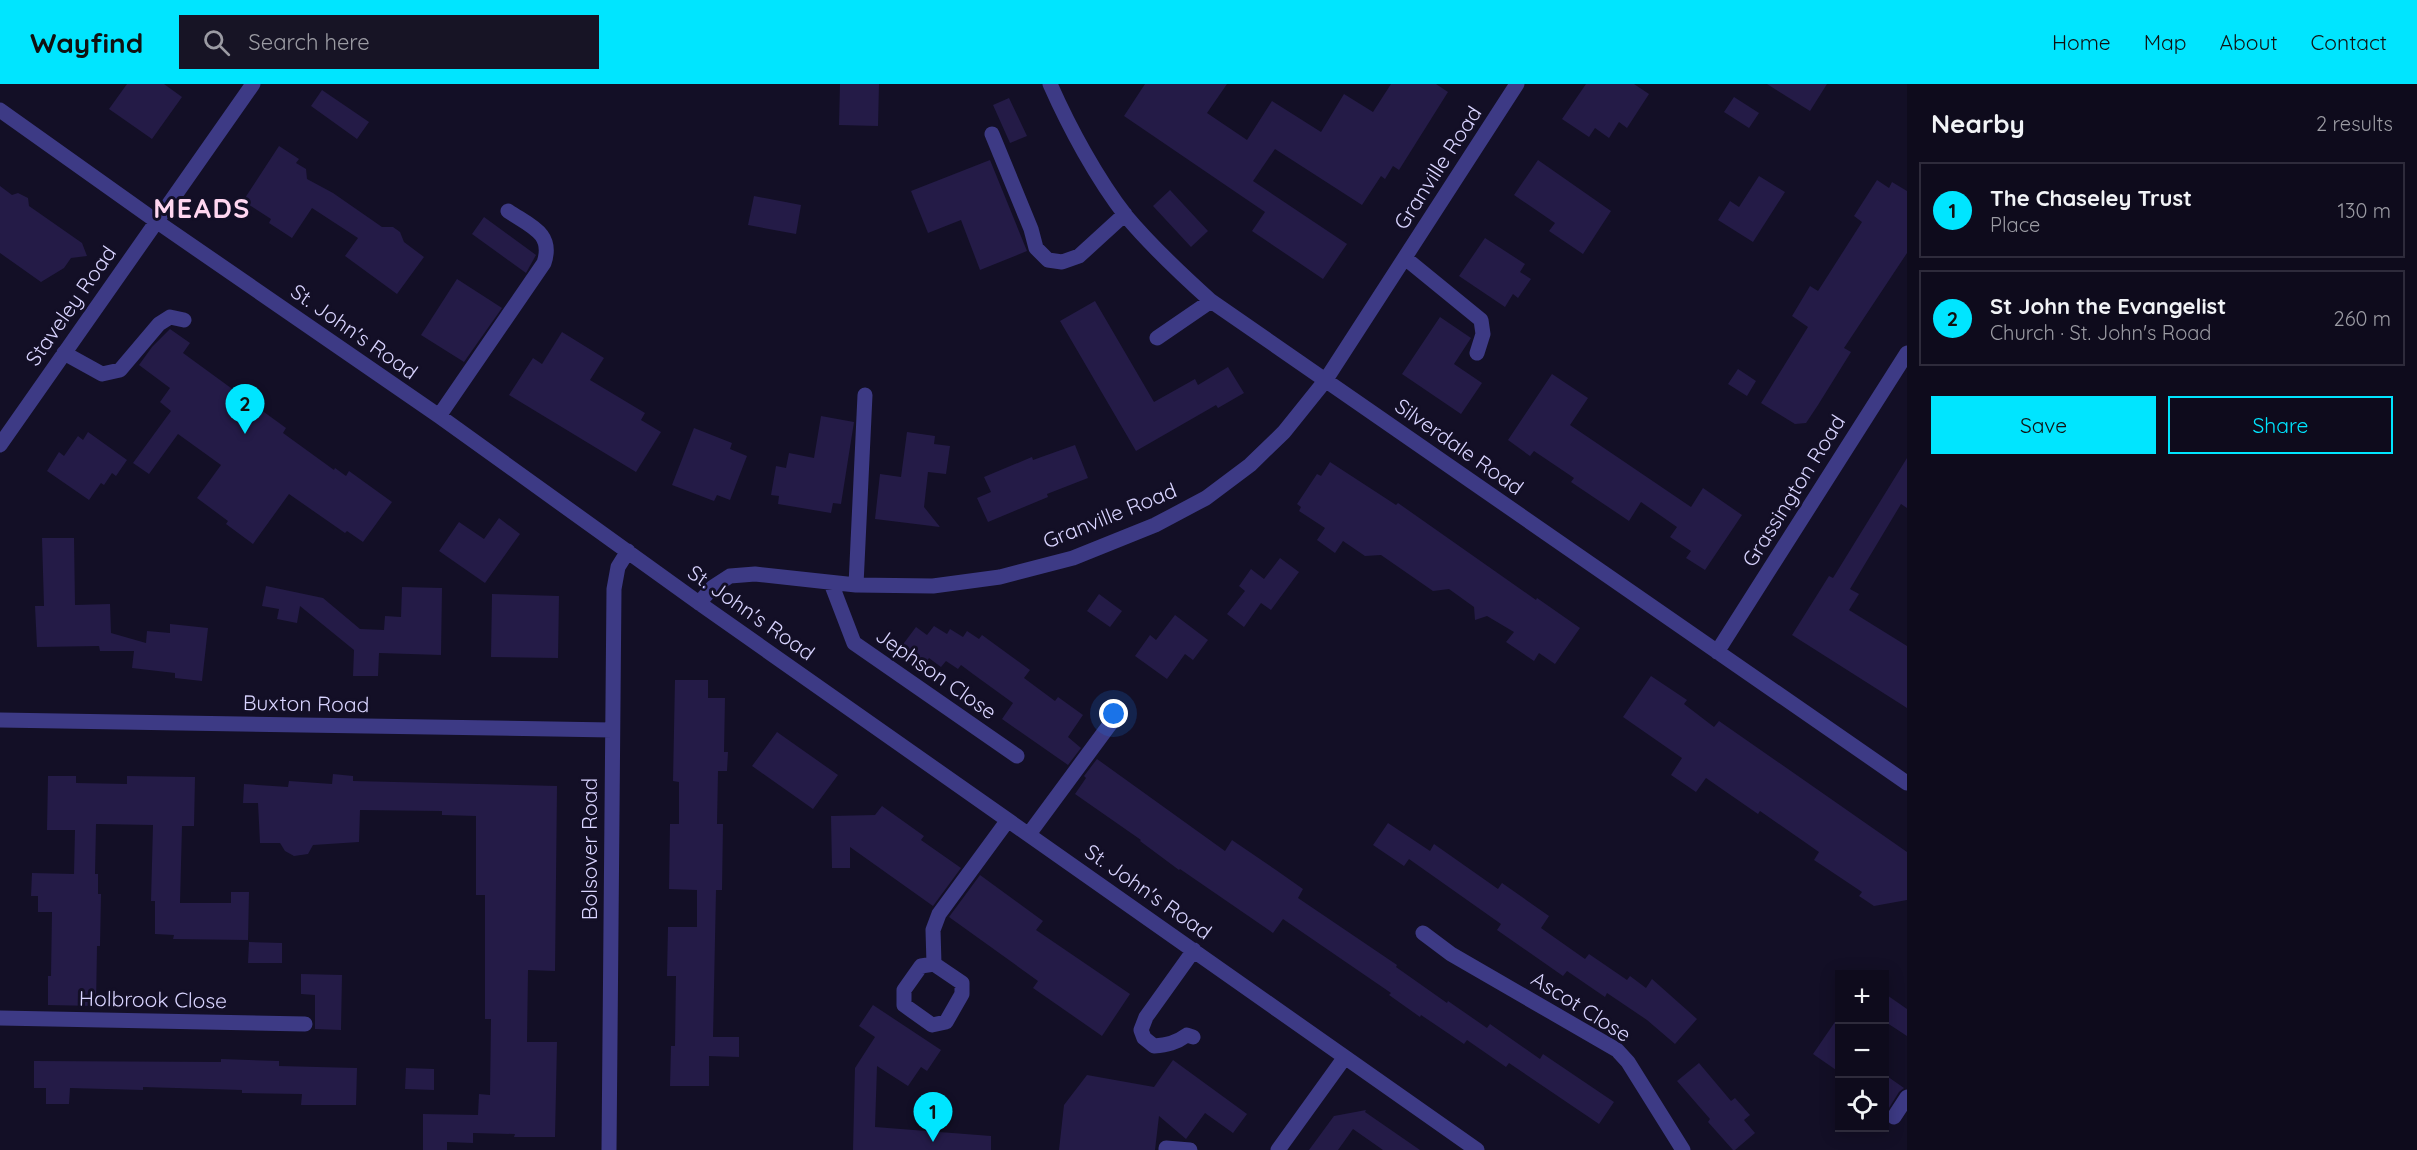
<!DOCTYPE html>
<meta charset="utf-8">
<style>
body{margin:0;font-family:Quicksand,sans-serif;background:#171425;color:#f1f3f6}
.controls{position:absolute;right:18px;bottom:18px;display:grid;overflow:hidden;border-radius:0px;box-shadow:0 3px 15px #0003}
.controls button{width:54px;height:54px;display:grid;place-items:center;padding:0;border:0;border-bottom:2px solid #2e2b3b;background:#0e0b1c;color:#f1f3f6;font:30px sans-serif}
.you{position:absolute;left:1114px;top:630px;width:21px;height:21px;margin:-15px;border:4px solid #fff;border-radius:50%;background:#1a73e8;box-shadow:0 0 0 9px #1a73e833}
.badge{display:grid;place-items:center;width:39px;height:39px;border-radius:50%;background:#00e5ff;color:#111;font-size:20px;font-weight:700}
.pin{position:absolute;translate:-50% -50px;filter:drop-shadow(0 2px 3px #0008)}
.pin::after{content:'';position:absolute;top:32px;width:21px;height:18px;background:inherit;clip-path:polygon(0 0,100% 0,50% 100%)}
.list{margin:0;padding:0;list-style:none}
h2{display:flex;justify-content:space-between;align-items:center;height:78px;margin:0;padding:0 24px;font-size:26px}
h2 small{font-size:20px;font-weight:400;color:#9b9ba3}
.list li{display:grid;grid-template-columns:39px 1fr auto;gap:18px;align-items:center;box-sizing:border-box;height:96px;margin:0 12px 12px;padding:0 12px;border:2px solid #2e2b3b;border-radius:0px}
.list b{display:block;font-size:22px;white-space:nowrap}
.list p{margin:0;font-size:20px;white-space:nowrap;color:#9b9ba3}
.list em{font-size:20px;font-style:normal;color:#9b9ba3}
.actions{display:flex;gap:12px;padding:18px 24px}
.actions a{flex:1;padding:14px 0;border:2px solid #00e5ff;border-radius:0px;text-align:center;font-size:21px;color:#00e5ff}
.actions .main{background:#00e5ff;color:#111}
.icon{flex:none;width:33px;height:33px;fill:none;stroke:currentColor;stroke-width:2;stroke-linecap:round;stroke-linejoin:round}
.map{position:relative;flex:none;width:1907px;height:1066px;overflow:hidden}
header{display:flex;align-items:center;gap:36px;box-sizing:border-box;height:84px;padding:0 30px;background:#00e5ff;color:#111}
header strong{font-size:28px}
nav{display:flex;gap:33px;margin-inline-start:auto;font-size:21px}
.search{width:420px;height:54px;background:#171425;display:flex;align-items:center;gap:15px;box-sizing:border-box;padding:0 21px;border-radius:0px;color:#9b9ba3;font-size:22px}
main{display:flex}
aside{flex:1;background:#0e0b1c}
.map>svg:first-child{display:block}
.building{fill:#241b47}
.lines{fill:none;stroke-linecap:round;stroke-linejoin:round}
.minor{stroke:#3d3a85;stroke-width:15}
.labels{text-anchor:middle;stroke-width:6;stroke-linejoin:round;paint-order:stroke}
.street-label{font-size:21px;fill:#d9d4ff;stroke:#130f26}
.district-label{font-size:27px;font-weight:bold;letter-spacing:1.5px;fill:#ffd6f0;stroke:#130f26}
</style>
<header>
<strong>Wayfind</strong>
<div class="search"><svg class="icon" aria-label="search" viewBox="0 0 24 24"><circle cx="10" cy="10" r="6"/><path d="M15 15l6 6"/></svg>Search here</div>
<nav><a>Home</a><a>Map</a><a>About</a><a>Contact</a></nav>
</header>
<main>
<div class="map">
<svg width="1907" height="1066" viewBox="0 0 1907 1066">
<rect width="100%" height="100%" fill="#130f26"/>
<path class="building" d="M127,0H164L182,13L152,55L109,25Z
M840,0H879L878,42L839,41Z
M1145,0H1227L1207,29L1247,56L1272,17L1321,48L1344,10L1373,28L1391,0H1436L1448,8L1399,86L1393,82L1385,95L1381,92L1362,121L1275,65L1253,97L1347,160L1323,195L1252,147L1265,128L1124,32Z
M1586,0H1634L1649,10L1627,44L1619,38L1609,54L1595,44L1589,53L1562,35Z
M1767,0H1827L1810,27Z
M322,6L369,38L357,55L311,22Z
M1734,13L1759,29L1749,44L1724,28Z
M1009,14L1027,52L1010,59L993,21Z
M279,62L299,75L296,79L306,85L307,95L333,109L382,143H393L400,148L404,158L424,173L397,210L345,172L358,154L312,124L292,154L269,139L271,135L243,117Z
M990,76L1027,167L980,186L961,136L928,149L911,107Z
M1538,76L1611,127L1583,170L1549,147L1555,139L1514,111Z
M1759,92L1785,108L1753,158L1718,136L1730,117L1739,123Z
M1877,96L1889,104L1892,98L1907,107V169L1844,264L1851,268L1818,321L1806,339L1795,340L1761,319L1808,243L1792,232L1810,202L1818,207L1862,138L1854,132Z
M0,102L12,111L18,109L28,114L29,122L82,159L87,172L71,174L64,184L41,198L0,169Z
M1170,106L1208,147L1191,163L1153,122Z
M754,112L801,121L796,150L748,141Z
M484,133L536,171L526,189L472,150Z
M1485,154L1525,180L1520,188L1531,195L1518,214L1513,210L1505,223L1459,192Z
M457,195L502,224L464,278L421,251Z
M1095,217L1154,318L1195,295L1198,301L1228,283L1244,309L1218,324L1216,321L1136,367L1060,237Z
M1440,233L1471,254L1454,280L1482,299L1461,330L1402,290Z
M170,245L190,259L183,269L286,344L283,349L334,386L335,384L346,392L349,387L392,418L363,458L347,447L345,449L289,410L253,460L226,440L228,437L197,414L221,381L178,350L149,390L133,379L171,327L160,318L170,304L139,281L152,263Z
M562,248L604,274L590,296L645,329L641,336L661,348L636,388L509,311L533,274L542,280Z
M1738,285L1756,297L1747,312L1728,300Z
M1552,290L1588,314L1570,341L1691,423L1703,404L1742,431L1705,486L1686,474L1691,467L1670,453L1677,443L1641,418L1629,437L1571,398L1574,394L1534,367L1530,372L1508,356Z
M821,332L854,338L841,420L833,419L831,429L778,420L779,412L771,411L776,382L786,384L789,369L814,374Z
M694,344L732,359L730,365L747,372L730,416L717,411L714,417L672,401Z
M88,348L127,376L116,392L112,389L104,401L101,399L89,416L47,387L59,368L64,372L78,352L83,356Z
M907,348L935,352L934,360L950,362L946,390L928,388L924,423L940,443L875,435L880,390L901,393Z
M1075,361L1088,394L1047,410L1048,413L988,438L977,414L991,408L984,393L1032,373L1033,376Z
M1907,374V424L1901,420L1850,505L1859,510L1849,526L1907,562V624L1792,551L1829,492L1833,494Z
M1330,378L1396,421L1398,419L1536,516L1537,514L1580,544L1555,580L1539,569L1534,577L1506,558L1514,548L1487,532L1475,536L1474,523L1449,505L1433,507L1381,471L1365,472L1343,457L1335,469L1317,456L1325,444L1299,427L1301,423L1297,420L1317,390L1321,392Z
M499,434L520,450L485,499L439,467L459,438L484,455Z
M42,454H74L75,521L110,520L111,549L146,559L147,547L170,549V540L208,544L202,597L175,594V589L132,584L134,567H100L99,562L37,563L35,522H44Z
M1280,474L1299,488L1271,526L1261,519L1244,543L1227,530L1245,507L1239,502L1251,485L1264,495Z
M266,502L323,514L360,545L384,546L385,532L401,533L402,503L442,504L441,571L379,569L378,592H353L354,566L300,522L297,539L277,535L279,525L262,522Z
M492,510L559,512L558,574L491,573Z
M1099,510L1122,527L1110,543L1087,527Z
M1175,531L1208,556L1193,576L1185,570L1167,595L1135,572L1150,551L1156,556Z
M934,542L947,550L950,545L963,553L967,547L979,555L982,551L1030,586L1024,594L1055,617L1058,613L1083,631L1068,653L1081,664L1068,681L1002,635L1013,619L973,590L961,581L958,585L946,577L941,583L929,574L925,580L901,563L916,543L927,551Z
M1651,592L1687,616L1684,620L1714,643L1719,637L1907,768V816L1874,822L1859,812L1862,808L1814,776L1819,768L1760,727L1758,730L1706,694L1696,708L1671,691L1682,674L1623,633Z
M675,596H708V614H725L724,668H728L727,687H718L717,740H723L722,806H716L713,953H739V973L709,972V1002H670L671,962H675L676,892H667L668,843H697V806L669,805L670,740H679V698L673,697Z
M777,648L838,691L813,725L752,682Z
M1097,675L1225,767L1232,756L1276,786L1303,805L1298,814L1397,881L1396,883L1447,919L1448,917L1487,944L1490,940L1540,975L1543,970L1614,1018L1599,1040L1509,979L1506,983L1467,956L1464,960L1421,931L1420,933L1389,911L1391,909L1283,835L1273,849L1180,785L1179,786L1140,757L1141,756L1075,710L1086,694L1084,692Z
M333,690L353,692V697L557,702L555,887L528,886L527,958H557L555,1053H514L515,1050L473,1049V1059L447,1058V1066H423V1030L478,1031L479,1010L490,1011L491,935H485V811H476V732L442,731V727L360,726L359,758L313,761L308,770L294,772L285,767L280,759H260L258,719H243L244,700L288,703L289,697L332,700Z
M48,692H76V699L127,700V692L195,693L194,742H182L180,819H231V808H249L248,856L173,855L174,851L155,850V817H151L153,741L96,740L95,790H98V810H101L100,862H97L96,922L48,921V892H51L52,828H38V812H31L32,789L74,790L75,746H47Z
M882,722L924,752L921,756L961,784L933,822L850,763V784H832L831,732L875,731Z
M1388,739L1430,767L1434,760L1498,805L1502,799L1549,832L1541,844L1585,875L1589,870L1627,896L1630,892L1646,904L1652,895L1697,935L1675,960L1647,936L1607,909L1605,913L1567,887L1563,892L1497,846L1501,840L1409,775L1404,782L1373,761Z
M980,791L1043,837L1036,846L1130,910L1102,952L1033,904L1038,897L949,833Z
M249,858L282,859V879H248Z
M301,890L342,891L341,946L315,945V911L301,910Z
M1884,909L1907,925V952L1884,937Z
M873,921L941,966L927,987L921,983L908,1002L877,982L875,1043L991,1052V1066H853L855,984L875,953L859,942Z
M1839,932V988L1813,970Z
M221,975L279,977V982L357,984L356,1021H301L302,1010L242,1009V1006L143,1003V1006L70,1004L69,1020H46V1004H34V977L221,978Z
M1173,976L1247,1030L1233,1049L1205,1029L1186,1055L1159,1032L1155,1066H1059L1064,1021L1087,991L1154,1003Z
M1699,979L1731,1017L1735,1014L1750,1031L1744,1036L1755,1049L1735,1066H1733L1708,1038L1710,1035L1677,997Z
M406,984L434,985V1006L405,1005Z
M1884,990L1904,1004L1899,1008L1884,1032Z
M1366,1026L1365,1028L1420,1066H1383L1353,1045L1338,1066H1309L1334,1032Z"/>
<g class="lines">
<path class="minor" d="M1050,0C1069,43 1097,95 1126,132C1152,163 1181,190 1211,217L1907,699
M0,26L156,137L439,332L699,519L1477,1066
M992,50L1031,145L1036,164L1048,176L1062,178L1079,172L1125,130
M1405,174L1481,236L1483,250L1477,269
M1157,254L1211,217
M64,269L102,290L120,286L159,240L170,233L184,236
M439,332L544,179C554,149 530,142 508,127
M0,361L253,0
M831,499L854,559L1017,672
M856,501L865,311
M699,519L713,503L730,492L755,490L856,501L933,502L1000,493L1073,474L1155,441L1206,414L1250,381L1284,348L1325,297L1517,0
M1717,568L1907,269
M0,636L612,646
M1029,750L1119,628
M1423,849L1451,870L1617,966L1628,978L1683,1066
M934,880L921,882L904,906V921L932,941L946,938L962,910V899L934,880L933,846L939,830L1008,736
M0,934L305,940
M1193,953L1187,951C1176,959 1167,961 1154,962L1144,954L1141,946L1146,933L1194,866
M1894,1033L1907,1013
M609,1066L614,505L618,483L628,467
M1166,1066V1064L1190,1066
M1278,1066L1345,973"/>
</g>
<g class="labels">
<g class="street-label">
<text transform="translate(1438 84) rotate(-57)" y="7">Granville Road</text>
<text transform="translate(71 222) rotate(-55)" y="7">Staveley Road</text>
<text transform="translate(354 248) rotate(35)" y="7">St. John's Road</text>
<text transform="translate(1459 363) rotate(35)" y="7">Silverdale Road</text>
<text transform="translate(1794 407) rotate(-58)" y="7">Grassington Road</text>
<text transform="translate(1110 432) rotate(-22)" y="7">Granville Road</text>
<text transform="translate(751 529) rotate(35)" y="7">St. John's Road</text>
<text transform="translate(936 590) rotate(35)" y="7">Jephson Close</text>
<text transform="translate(306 620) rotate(1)" y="7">Buxton Road</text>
<text transform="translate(590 765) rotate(-90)" y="7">Bolsover Road</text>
<text transform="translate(1148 808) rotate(35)" y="7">St. John's Road</text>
<text transform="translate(153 916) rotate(1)" y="7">Holbrook Close</text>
<text transform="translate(1581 923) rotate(32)" y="7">Ascot Close</text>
</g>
<g class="district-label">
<text x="202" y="134">MEADS</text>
</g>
</g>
</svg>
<div class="controls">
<button>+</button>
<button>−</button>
<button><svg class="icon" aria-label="locate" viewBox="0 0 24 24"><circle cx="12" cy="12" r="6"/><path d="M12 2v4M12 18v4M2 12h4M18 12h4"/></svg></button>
</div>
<div class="you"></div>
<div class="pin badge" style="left:933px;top:1058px">1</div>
<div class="pin badge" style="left:245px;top:350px">2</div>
</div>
<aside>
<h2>Nearby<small>2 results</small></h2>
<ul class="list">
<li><span class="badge">1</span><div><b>The Chaseley Trust</b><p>Place</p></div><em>130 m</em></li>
<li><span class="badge">2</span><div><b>St John the Evangelist</b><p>Church · St. John's Road</p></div><em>260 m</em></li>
</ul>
<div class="actions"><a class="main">Save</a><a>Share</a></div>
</aside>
</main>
